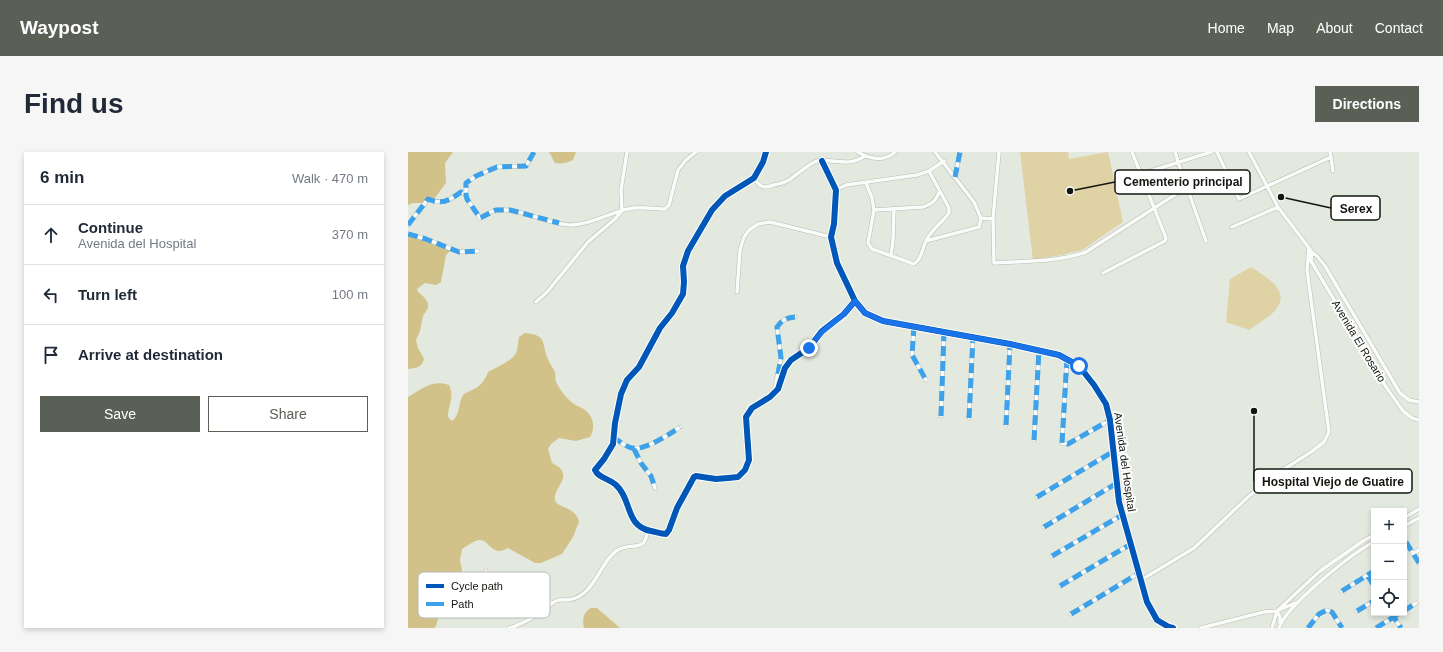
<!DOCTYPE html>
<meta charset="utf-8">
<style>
body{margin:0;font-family:Arial,sans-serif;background:#f6f6f7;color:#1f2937}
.controls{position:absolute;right:12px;bottom:12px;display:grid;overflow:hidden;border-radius:0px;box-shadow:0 2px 6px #0003}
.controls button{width:36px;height:36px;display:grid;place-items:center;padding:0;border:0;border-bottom:1px solid #e0e1e3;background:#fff;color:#1f2937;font:20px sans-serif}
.stop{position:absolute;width:12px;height:12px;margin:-9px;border:3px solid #1a73e8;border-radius:50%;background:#fff}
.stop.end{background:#1a73e8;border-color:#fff;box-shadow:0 1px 4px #0008}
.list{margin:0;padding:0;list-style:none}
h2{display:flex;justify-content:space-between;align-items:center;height:52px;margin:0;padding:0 16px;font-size:17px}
h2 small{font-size:13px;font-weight:400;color:#747a83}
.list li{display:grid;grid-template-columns:26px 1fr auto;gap:12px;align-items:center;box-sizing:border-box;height:60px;padding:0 16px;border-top:1px solid #e0e1e3}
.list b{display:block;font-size:15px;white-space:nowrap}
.list p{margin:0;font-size:13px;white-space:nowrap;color:#747a83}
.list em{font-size:13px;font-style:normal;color:#747a83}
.actions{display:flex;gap:8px;padding:12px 16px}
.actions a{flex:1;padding:9px 0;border:1px solid #5b6057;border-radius:0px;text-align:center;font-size:14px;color:#5b6057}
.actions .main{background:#5b6057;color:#fff}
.icon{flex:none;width:22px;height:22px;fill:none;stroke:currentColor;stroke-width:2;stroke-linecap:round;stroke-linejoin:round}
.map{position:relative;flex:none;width:1011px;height:476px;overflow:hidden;border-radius:0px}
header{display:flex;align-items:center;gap:24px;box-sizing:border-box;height:56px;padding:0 20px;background:#5b6057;color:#fff}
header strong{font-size:19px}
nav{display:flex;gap:22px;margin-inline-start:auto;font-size:14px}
.intro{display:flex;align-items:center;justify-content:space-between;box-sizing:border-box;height:96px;padding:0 24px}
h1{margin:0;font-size:28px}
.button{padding:10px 18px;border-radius:0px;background:#5b6057;color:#fff;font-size:14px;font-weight:700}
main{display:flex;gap:24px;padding:0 24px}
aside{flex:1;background:#fff;border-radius:0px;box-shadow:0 2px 6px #0003}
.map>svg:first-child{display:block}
.green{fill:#dfd2a4}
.forest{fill:#d2c289}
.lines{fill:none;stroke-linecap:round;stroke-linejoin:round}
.minor-casing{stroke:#b6bbb2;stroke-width:4.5}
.minor{stroke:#fbfcfa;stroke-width:3.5}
.quiet{stroke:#3da2ea;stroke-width:5;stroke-dasharray:10 5;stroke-linecap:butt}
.cycleway-casing{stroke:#fff;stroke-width:8}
.cycleway{stroke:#0057b8;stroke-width:6}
.route{stroke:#1a73e8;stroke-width:5}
.labels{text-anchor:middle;stroke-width:4;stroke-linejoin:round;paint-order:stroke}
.street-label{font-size:11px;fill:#12160f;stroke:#fff}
.key{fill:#fff;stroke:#b8b9b7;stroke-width:1}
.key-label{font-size:11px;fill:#12160f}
.leader{fill:none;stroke:#12160f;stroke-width:1.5}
.callout-dot{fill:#12160f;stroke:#fff;stroke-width:1.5}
.callout{fill:#fff;stroke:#12160f;stroke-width:1.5}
.callout-label{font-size:12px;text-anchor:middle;font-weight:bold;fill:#12160f}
</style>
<header>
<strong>Waypost</strong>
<nav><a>Home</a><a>Map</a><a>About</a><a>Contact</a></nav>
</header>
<div class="intro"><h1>Find us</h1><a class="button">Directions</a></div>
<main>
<aside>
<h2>6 min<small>Walk · 470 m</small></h2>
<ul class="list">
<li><svg class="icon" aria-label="ahead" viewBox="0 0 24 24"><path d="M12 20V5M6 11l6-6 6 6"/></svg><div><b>Continue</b><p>Avenida del Hospital</p></div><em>370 m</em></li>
<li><svg class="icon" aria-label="left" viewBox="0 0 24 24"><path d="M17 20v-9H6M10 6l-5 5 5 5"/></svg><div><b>Turn left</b></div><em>100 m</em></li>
<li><svg class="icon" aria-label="arrive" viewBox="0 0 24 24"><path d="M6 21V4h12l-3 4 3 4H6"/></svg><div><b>Arrive at destination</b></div></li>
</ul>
<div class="actions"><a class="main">Save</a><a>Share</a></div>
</aside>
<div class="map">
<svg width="1011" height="476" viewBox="0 0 1011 476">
<rect width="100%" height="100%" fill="#e3e9de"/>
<path class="green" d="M612,0H660L661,7L700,0L715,70L674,98L653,103L625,108Z
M843,115C855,123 881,137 870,154C866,163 849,172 841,178L818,170L822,127Z"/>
<path class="forest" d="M0,0H45L37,11L38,31L26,47L16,51H5L0,53Z
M141,0H168L165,8C159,11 154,12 147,11Z
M0,82C16,84 28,88 42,96V99L38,103L33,130L28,133L17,131L9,137L10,140L15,144L20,151V156L15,164L12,179L8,188L10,196L16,207C14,215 8,216 0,217Z
M117,181C140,183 133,191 140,207C141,211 144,214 146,218C148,222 147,226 148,230C152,238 159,247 166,252C173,256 179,257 183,265C186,271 186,279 182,285L168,289L151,286L143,292L140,297L144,311C147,313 150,314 152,316C162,328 145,336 147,348C148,356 168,354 171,370L165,385L154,402L133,411H127L100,396C97,397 94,399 91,399C82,398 79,387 71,388C66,389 59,394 54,397L52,408L54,419L48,436L40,445L35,453L27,476H0V245C13,237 25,227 41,233C47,245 40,253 40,265L44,269C52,264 50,251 55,243C58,240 63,239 66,237C73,234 78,226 80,220C89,215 104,209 108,201C110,196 110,190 111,185Z
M183,456H189L212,476H176C174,468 175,460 183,456Z"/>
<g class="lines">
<defs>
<path id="minor" d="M126,0L118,14L89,15L68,24L58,31V43L59,47L72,66C77,63 83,59 88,58C113,55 139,73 164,73C184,72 201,61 220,57C233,54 244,57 257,57L261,53L270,18L278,8L288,0
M358,0L355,10L346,26L317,44L304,58L280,99L275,114L276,130L275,142L264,161L252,176L231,215L219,228L213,242L207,271L205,292L196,307L187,318C190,326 203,327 209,334C224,348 217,374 243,379C248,380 253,382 258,382L261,378L269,356L286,325L288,324L308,327L320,326L330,325L337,318L341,308L338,265L344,256L362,245L370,237L377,216L383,208L401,196L414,179L436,162L447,149
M450,0C461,7 477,10 487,0
M591,0L585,67L586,111C615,109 651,110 678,100L779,35
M767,0L770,10L798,89
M809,0L831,47L923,5
M841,0L870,55L904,100L909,104L917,114L992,241L1001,248L1011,250
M922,0L925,19
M414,9L428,38L426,72L423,85L429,111L447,149L457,161L475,169L602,192L651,203L671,214L686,233L698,252L702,268L711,350L739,450L749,468L761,475L765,476
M733,22L803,0
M547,25L552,0
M346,26C352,35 355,37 366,33C371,32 376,31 381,28C387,24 403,10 409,9C427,6 438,16 457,4
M458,31L464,46L466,58L460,91L464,97L506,112C514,107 514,97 518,89C523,78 534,71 541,61V56L521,19
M428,38L438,33L509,23L521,19L536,9
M466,58L515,55C524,52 528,49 531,40
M573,66L585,67
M0,73L20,47C35,53 40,49 53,40L58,43
M824,75L870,55
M0,82L18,87L51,100L70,99
M518,89L571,75L573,66L566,50L527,0
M904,100L903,109L978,235L995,259L1004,266L1011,268
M483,104L485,88L486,57
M695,121L753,91L757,89L758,86L724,0
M329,140L332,98L336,85L341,78L350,72L362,70L423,85
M128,150L139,140L180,90L207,67L214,59L213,38L219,0
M506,174L504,203L518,228
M659,206L654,291L660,292L702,268
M366,240L373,206L369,175C374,168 378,166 387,165
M533,264L536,180
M561,266L565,185
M598,273L602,192
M205,285C211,289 218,295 224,296C236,299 262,282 272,275
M626,288L631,198
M226,297L233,311L243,324L247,336
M629,345L706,299
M996,366L1011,357
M996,374L1011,366
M636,375L709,331
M998,390L1011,411
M1005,402L1011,398
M644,404L714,363
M78,419L79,435C92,454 95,443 110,446C115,447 120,450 126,450C132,451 139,448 145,451
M960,424L966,434
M733,428L786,396L839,346L864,325L903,300L916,290L921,280L899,118L901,95
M652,434L723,392
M934,439L966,419
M869,459L872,465V471
M949,459L966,449
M996,459L1008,451
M983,461L993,476
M663,462L731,421
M101,476C112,474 124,466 134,460C139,456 143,451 148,449C152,447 156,448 160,448C169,447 176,442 181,436C191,425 196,408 208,399C222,389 238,402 239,379
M793,476L856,460L869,459L887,451
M864,476L869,459L912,419L955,389L966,383
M871,476C878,454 944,401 966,390
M900,476L911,462L919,458L924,460L934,476
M968,476L992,461"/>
</defs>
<use href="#minor" class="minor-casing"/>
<use href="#minor" class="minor"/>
<path class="quiet" d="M126,0L118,14L89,15L68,24L58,31V43L59,47L72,66L88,58H102L151,71
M547,25L552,0
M0,73L20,47C35,53 40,49 53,40L58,43
M0,82L18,87L51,100L70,99
M506,174L504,203L518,228
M659,206L654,291L660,292L702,268
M370,222L373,206L369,175C374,168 378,166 387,165
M533,264L536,180
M561,266L565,185
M598,273L602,192
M205,285C211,289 218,295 224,296C236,299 262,282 272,275
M626,288L631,198
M226,297L233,311L243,324L247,336
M629,345L706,299
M636,375L709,331
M998,390L1011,411
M644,404L714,363
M960,424L966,434
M652,434L723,392
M934,439L966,419
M949,459L966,449
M996,459L1008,451
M983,461L993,476
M663,462L731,421
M900,476L911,462L919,458L924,460L934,476
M968,476L992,461"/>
<defs>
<path id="cycleway" d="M358,0L355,10L346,26L317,44L304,58L280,99L275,114L276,130L275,142L264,161L252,176L231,215L219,228L213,242L207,271L205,292L196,307L187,318C190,326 203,327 209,334C224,348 217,374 243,379C248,380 253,382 258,382L261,378L269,356L286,325L288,324L308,327L320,326L330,325L337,318L341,308L338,265L344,256L362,245L370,237L377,216L383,208L401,196L414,179L436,162L447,149
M414,9L428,38L426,72L423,85L429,111L447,149L457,161L475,169L602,192L651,203L671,214L686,233L698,252L702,268L711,350L739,450L749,468L761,475L765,476"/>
</defs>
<use href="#cycleway" class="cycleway-casing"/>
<use href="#cycleway" class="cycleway"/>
</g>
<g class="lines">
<path class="route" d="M401,196L414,180L436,162L447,149L457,161L475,169L602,192L651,203L671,214"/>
</g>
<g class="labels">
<g class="street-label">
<text transform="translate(951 189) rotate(59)" y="4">Avenida El Rosario</text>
<text transform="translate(717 310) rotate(82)" y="4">Avenida del Hospital</text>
</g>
</g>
<rect x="10" y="420" width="132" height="46" rx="6" class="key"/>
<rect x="18" y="432" width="18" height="4" fill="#0057b8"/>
<rect x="18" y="450" width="18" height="4" fill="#3da2ea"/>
<g class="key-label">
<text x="43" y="438">Cycle path</text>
<text x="43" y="456">Path</text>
</g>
<path class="leader" d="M662 39L707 30M873 45L923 56M846 259L846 329"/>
<g class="callout-dot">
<circle cx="662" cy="39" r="4"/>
<circle cx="873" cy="45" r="4"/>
<circle cx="846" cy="259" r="4"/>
</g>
<g class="callout">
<rect x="707" y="18" width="135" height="24" rx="4"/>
<rect x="923" y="44" width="49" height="24" rx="4"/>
<rect x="846" y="317" width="158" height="24" rx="4"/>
</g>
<g class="callout-label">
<text x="775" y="34">Cementerio principal</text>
<text x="948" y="61">Serex</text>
<text x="925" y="334">Hospital Viejo de Guatire</text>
</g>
</svg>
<div class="controls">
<button>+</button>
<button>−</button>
<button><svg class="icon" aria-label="locate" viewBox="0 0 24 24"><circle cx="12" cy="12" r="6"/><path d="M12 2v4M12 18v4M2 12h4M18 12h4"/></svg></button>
</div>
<div class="stop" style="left:671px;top:214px"></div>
<div class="stop end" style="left:401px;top:196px"></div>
</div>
</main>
